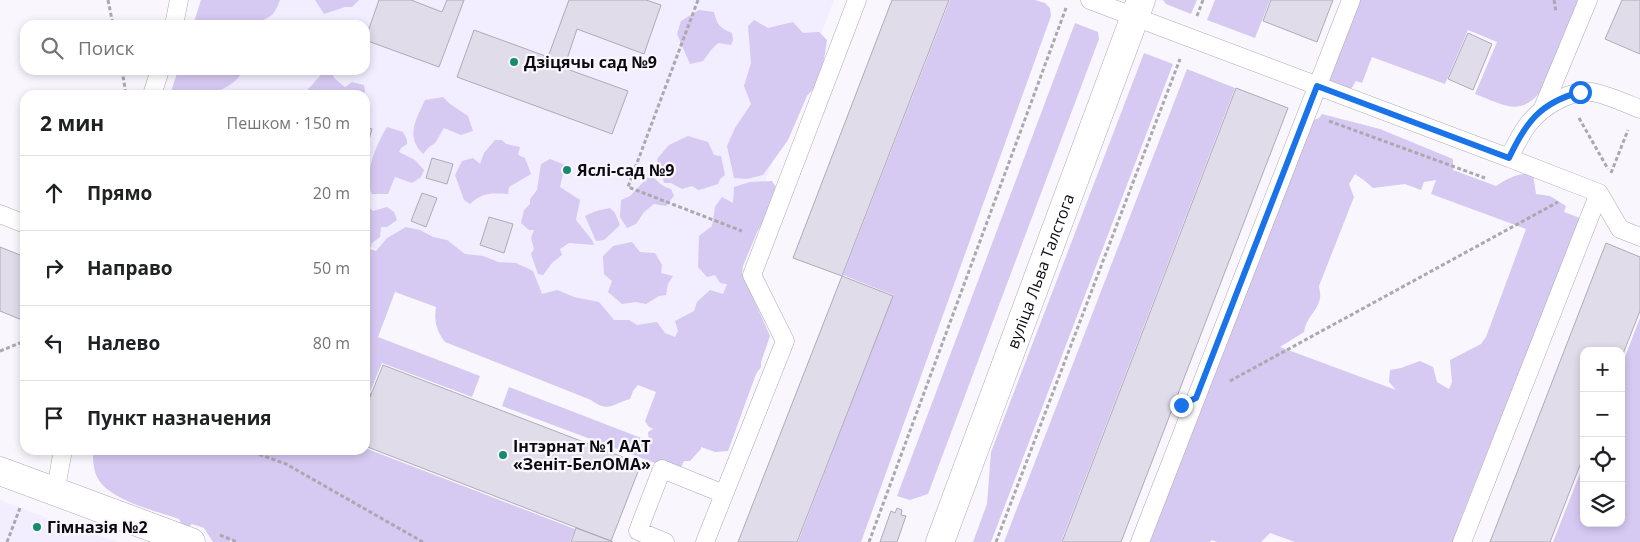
<!DOCTYPE html>
<html lang="ru">
<meta charset="utf-8">
<style>
body{margin:0;font-family:"Open Sans",sans-serif;background:#f6f6f6;color:#202124}
.controls{position:absolute;right:15px;bottom:15px;display:grid;overflow:hidden;border-radius:10px;box-shadow:0 2px 8px #0003}
.controls button{width:45px;height:45px;display:grid;place-items:center;padding:0;border:0;border-bottom:1px solid #e0e0e0;background:#fff;color:#202124;font:25px sans-serif}
.stop{position:absolute;width:15px;height:15px;margin:-11px;border:4px solid #1a73e8;border-radius:50%;background:#fff}
.stop.end{background:#1a73e8;border-color:#fff;box-shadow:0 1px 5px #0008}
.list{margin:0;padding:0;list-style:none}
h2{display:flex;justify-content:space-between;align-items:center;height:65px;margin:0;padding:0 20px;font-size:21px}
h2 small{font-size:16px;font-weight:400;color:#757577}
.list li{display:grid;grid-template-columns:32px 1fr auto;gap:15px;align-items:center;box-sizing:border-box;height:75px;padding:0 20px;border-top:1px solid #e0e0e0}
.list b{display:block;font-size:19px;white-space:nowrap}
.list em{font-size:16px;font-style:normal;color:#757577}
.icon{flex:none;width:28px;height:28px;fill:none;stroke:currentColor;stroke-width:2;stroke-linecap:round;stroke-linejoin:round}
.map{position:relative;flex:none;width:1640px;height:542px;overflow:hidden}
.search{position:absolute;background:#fff;box-shadow:0 2px 8px #0003;left:20px;top:20px;width:350px;height:55px;display:flex;align-items:center;gap:12px;box-sizing:border-box;padding:0 18px;border-radius:15px;color:#757577;font-size:19px}
.panel{position:absolute;background:#fff;box-shadow:0 2px 8px #0003;left:20px;top:90px;width:350px;height:365px;border-radius:15px}
.map>svg:first-child{display:block}
.built{fill:#f2edff}
.green{fill:#d6c9f2;fill-rule:evenodd}
.building{fill:#e0dcea;stroke:#aeaab7}
.lines{fill:none;stroke-linecap:round;stroke-linejoin:round}
.lane-casing{stroke:#ada9b6;stroke-width:19}
.secondary-casing{stroke:#ada9b6;stroke-width:29}
.path{stroke:#aba9ae;stroke-width:3;stroke-dasharray:4 2.5;stroke-linecap:butt}
.lane{stroke:#fff;stroke-width:18}
.secondary{stroke:#fff;stroke-width:28}
.route{stroke:#1a73e8;stroke-width:6}
.poi-dot{fill:#168b6d;stroke:#f9f7fd;stroke-width:2}
.labels{text-anchor:middle;stroke-width:4.5;stroke-linejoin:round;paint-order:stroke}
.poi-label{font-size:16px;font-weight:bold;fill:#0c0a0f;stroke:#f9f7fd;text-anchor:start}
.street-label{font-size:16px;fill:#0c0a0f;stroke:#f9f7fd}
</style>
<div class="map">
<svg width="1640" height="542" viewBox="0 0 1640 542">
<rect width="100%" height="100%" fill="#f9f7fd"/>
<path class="built" d="M225,0H834L694,370L365,245V95H190L199,70H365V25H216Z
M0,500L31,512L118,542H0Z"/>
<path class="green" d="M201,0H280C278,5 276,10 273,14C254,30 217,25 193,25Z
M315,0H359L352,7H345L324,14Z
M950,0H1035L1045,3L1050,8L1051,16L861,542H798L893,295L843,275Z
M1163,0H1197L1191,14L1166,4Z
M1215,0H1270L1255,38L1207,20Z
M1351,0H1582L1544,87C1521,119 1505,105 1475,94L1497,42L1468,30L1445,84L1372,57L1362,83L1356,81L1351,89L1330,83L1319,67Z
M699,10L714,12C717,25 720,28 732,33L733,40L731,45L718,43L711,50L703,61L690,64L677,34L681,21Z
M754,20L768,28L793,22L803,33L819,32L827,40C824,60 822,82 807,96L788,140L763,175L747,179L734,178L727,146L735,128L751,104L744,86L751,63L748,26Z
M1075,23L1098,32L1099,39L928,494L910,500L897,496Z
M1144,53L1173,64L991,542H973L987,504L991,452Z
M1187,69L1235,88L1061,542H1004Z
M178,70H244C234,86 216,95 197,95L191,90L189,95H170Z
M321,70H332L334,78L345,87L352,82L364,85L365,92L362,95H303L320,76Z
M443,97L450,104L468,116L473,131L461,135L444,128L435,143L429,147L423,154C405,136 416,120 425,100Z
M1322,114L1380,129L1453,159V170L1496,186C1506,179 1521,171 1533,175L1536,194L1550,196L1566,206L1564,212L1580,218L1461,518L1463,523L1455,542H1295L1270,533L1261,542H1217L1212,540L1210,542H1143L1307,118L1314,120L1319,118ZM1355,174L1365,181L1373,188L1405,184L1421,190L1424,182L1436,180L1431,194L1526,229L1486,337L1481,344L1450,360L1452,382L1449,389L1437,382L1433,367L1420,361L1401,368L1390,370L1389,382L1396,390L1280,347L1304,332C1306,317 1318,311 1320,298C1321,295 1319,289 1319,286L1354,197L1349,184Z
M387,127L403,132L407,140V144L401,148L399,152L415,160L424,170L421,177L412,183L395,177L388,194H372C362,177 377,143 387,127Z
M688,136L708,142L714,155L721,156L725,175L720,179L718,184L699,190L692,186L682,189L671,183H664L657,159L669,145Z
M495,140H502L506,144L520,147L518,155L525,158L531,174L509,187L508,194C490,193 483,192 470,204L464,200L455,175L462,161L473,158L480,164L484,153Z
M550,159L565,165L560,187L580,200L576,220L592,240L594,245L569,243L560,249L562,255L552,263L543,275L538,274L531,254L534,249L531,238L534,230H529L521,223L524,210L530,204V199L537,190L541,164Z
M650,175C657,180 662,187 671,189L674,196L666,206L654,204L644,212L636,224L627,228L620,217L621,200L630,196Z
M772,181L776,187L768,216L758,230L743,266L742,273L770,336L761,362V367L756,374L728,451L715,452L701,447V449L690,461H684L679,472L502,406L509,387L649,441L648,432L653,429L649,427L645,421L656,392L638,385L633,391L630,399C612,404 609,413 591,400L445,342C436,330 434,321 436,307L395,292L378,337L480,376L472,397L382,363L370,392L365,390V204L373,211L387,207L394,212L397,220L387,227H381L380,237L372,243L370,249L376,251L387,238L406,227L420,230L433,237L447,240L465,254L483,256L498,262L516,263L533,271L542,294L557,290L574,297L599,302L614,320H629L637,325L657,322L665,333L675,337L678,331L675,321L694,311L697,302L710,290L723,294L727,284L720,283L715,275L707,277L698,267L699,236L712,226L715,207L722,197L733,203L734,187L750,182Z
M610,208L615,213L620,225L604,240L596,241L585,216L596,211Z
M632,242L640,252L655,253L662,265L661,273L673,276L668,284L666,295L659,296L646,304L636,302L622,304L608,292L612,281L604,274L603,256L613,246Z
M1640,318V542H1553L1584,463V523H1621V367Z
M365,448L575,529L570,542H234L235,540L233,539L229,542H213L204,528L192,524L185,530L179,519C156,511 108,500 97,477C93,468 93,459 93,450H365Z"/>
<path class="building" d="M379,0H411L442,12L447,0H464L439,67L365,40Z
M569,0H646L661,5L644,54L577,29L564,68L628,91L612,134L457,77L474,30L548,57Z
M892,0H949L842,276L793,258Z
M1271,0H1333L1317,42L1263,21Z
M1622,0H1640V54L1605,39Z
M1468,33L1492,44L1473,90L1448,79Z
M1236,88L1288,108L1121,542H1062Z
M365,127L372,129L365,154Z
M432,158L453,164L447,184L426,178Z
M422,193L437,198L426,227L411,221Z
M489,217L513,224L504,253L480,245Z
M1606,243L1640,257V311L1621,359V351H1584V455L1550,542H1490Z
M0,247L25,257V313L22,320L0,311Z
M842,276L893,296L797,542H738Z
M383,365L641,464L611,541L365,446V409Z
M365,392L371,394L365,409Z
M897,508L902,510L901,515L906,516L897,542H880L891,511L895,513Z
M576,528L611,541L613,542H571Z"/>
<g class="lines">
<defs>
<path id="lane" d="M1090,0L1509,158C1522,131 1531,114 1558,100C1568,95 1580,91 1592,92C1608,95 1625,103 1640,109
M174,25L179,0
M152,95L160,70
M1543,108L1588,0
M1509,158L1599,193L1620,229L1640,237
M0,214L25,224
M55,493L63,450
M665,542L638,531L662,469L724,494
M705,542L785,341L752,275L857,0
M1140,542L1351,0
M1462,542L1599,193"/>
<g id="secondary">
<path d="M0,471L191,542"/>
<path id="s1" d="M940,542L1141,0"/>
</g>
</defs>
<use href="#lane" class="lane-casing"/>
<use href="#secondary" class="secondary-casing"/>
<path class="path" d="M108,0L113,25
M698,0L628,187L742,231
M1554,0L1556,12
M1197,16L1203,0
M122,70L126,94
M1579,118L1608,169
M1329,121L1485,178
M1611,173L1628,130
M0,351L25,341
M1230,381L1558,202
M247,450L286,464L423,542
M220,535L237,542
M7,542L20,508
M869,542L1066,8
M996,542L1180,59"/>
<use href="#lane" class="lane"/>
<use href="#secondary" class="secondary"/>
</g>
<g class="lines">
<path class="route" d="M1181,405L1196,398L1317,86L1509,158C1526,122 1540,103 1580,92"/>
</g>
<g class="poi-dot">
<circle cx="514" cy="62" r="5"/>
<circle cx="567" cy="170" r="5"/>
<circle cx="503" cy="455" r="5"/>
<circle cx="37" cy="527" r="5"/>
</g>
<g class="labels">
<g class="poi-label">
<text x="524" y="68">Дзіцячы сад №9</text>
<text x="577" y="176">Яслі-сад №9</text>
<text x="513" y="452">Інтэрнат №1 ААТ<tspan x="513" dy="18">«Зеніт-БелОМА»</tspan></text>
<text x="47" y="533">Гімназія №2</text>
</g>
<g class="street-label">
<text dy="6" stroke="none"><textPath href="#s1" startOffset="289">вуліца Льва Талстога</textPath></text>
</g>
</g>
</svg>
<div class="controls">
<button>+</button>
<button>−</button>
<button><svg class="icon" aria-label="locate" viewBox="0 0 24 24"><circle cx="12" cy="12" r="6"/><path d="M12 2v4M12 18v4M2 12h4M18 12h4"/></svg></button>
<button><svg class="icon" aria-label="layers" viewBox="0 0 24 24"><path d="M12 4l9 5-9 5-9-5zM3 14l9 5 9-5"/></svg></button>
</div>
<div class="stop" style="left:1580px;top:92px"></div>
<div class="stop end" style="left:1181px;top:405px"></div>
<div class="search"><svg class="icon" aria-label="search" viewBox="0 0 24 24"><circle cx="10" cy="10" r="6"/><path d="M15 15l6 6"/></svg>Поиск</div>
<section class="panel">
<h2>2 мин<small>Пешком · 150 m</small></h2>
<ul class="list">
<li><svg class="icon" aria-label="ahead" viewBox="0 0 24 24"><path d="M12 20V5M6 11l6-6 6 6"/></svg><div><b>Прямо</b></div><em>20 m</em></li>
<li><svg class="icon" aria-label="right" viewBox="0 0 24 24"><path d="M7 20v-9h11M14 6l5 5-5 5"/></svg><div><b>Направо</b></div><em>50 m</em></li>
<li><svg class="icon" aria-label="left" viewBox="0 0 24 24"><path d="M17 20v-9H6M10 6l-5 5 5 5"/></svg><div><b>Налево</b></div><em>80 m</em></li>
<li><svg class="icon" aria-label="arrive" viewBox="0 0 24 24"><path d="M6 21V4h12l-3 4 3 4H6"/></svg><div><b>Пункт назначения</b></div></li>
</ul>
</section>
</div>
